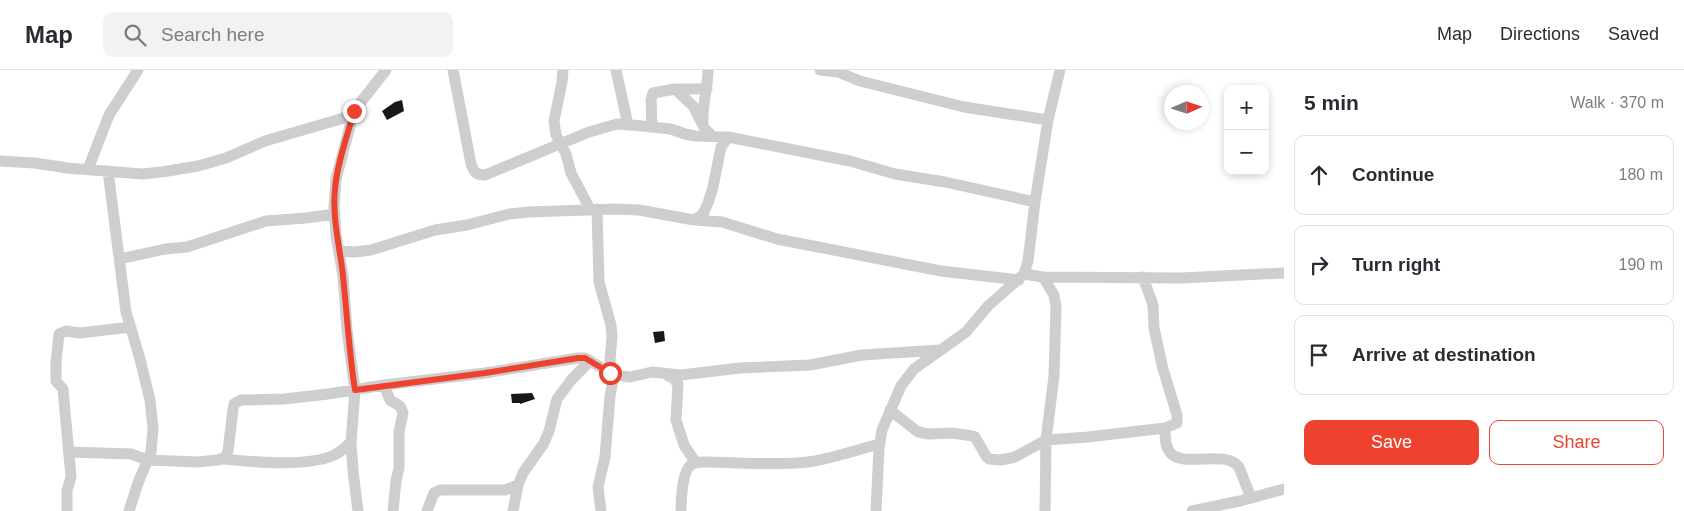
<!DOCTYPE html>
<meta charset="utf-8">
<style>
body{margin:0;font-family:Helvetica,sans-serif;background:#f2f2f3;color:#2b2b33}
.controls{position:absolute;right:15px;top:15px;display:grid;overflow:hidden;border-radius:10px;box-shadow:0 2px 8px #0003}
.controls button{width:45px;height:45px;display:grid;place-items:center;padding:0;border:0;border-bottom:1px solid #e1e1e2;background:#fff;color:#2b2b33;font:25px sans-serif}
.compass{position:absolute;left:1164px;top:15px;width:45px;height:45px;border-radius:50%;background:#fff;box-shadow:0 2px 8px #0003;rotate:87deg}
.stop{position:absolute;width:15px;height:15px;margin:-11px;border:4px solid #ed422d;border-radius:50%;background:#fff}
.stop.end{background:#ed422d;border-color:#fff;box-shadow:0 1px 5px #0008}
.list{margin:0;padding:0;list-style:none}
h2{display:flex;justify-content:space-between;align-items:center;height:65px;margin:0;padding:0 20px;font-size:21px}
h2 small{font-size:16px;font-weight:400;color:#7c7c81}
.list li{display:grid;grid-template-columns:32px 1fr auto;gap:15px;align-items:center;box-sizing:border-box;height:80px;margin:0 10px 10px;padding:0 10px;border:1px solid #e1e1e2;border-radius:10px}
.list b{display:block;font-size:19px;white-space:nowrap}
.list em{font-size:16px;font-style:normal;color:#7c7c81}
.actions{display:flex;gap:10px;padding:15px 20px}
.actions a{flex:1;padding:11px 0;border:1px solid #ed422d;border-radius:10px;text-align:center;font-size:18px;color:#ed422d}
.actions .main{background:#ed422d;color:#fff}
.icon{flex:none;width:28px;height:28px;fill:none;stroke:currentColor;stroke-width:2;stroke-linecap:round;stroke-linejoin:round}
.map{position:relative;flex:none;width:1284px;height:441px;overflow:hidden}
header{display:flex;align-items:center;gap:30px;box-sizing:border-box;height:70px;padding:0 25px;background:#fff;border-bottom:1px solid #e1e1e2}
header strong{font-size:24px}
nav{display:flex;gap:28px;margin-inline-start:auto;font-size:18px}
.search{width:350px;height:45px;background:#f2f2f3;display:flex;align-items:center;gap:12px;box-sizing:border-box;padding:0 18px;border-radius:10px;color:#7c7c81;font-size:19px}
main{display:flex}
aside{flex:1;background:#fff}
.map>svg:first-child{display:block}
.building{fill:#181818}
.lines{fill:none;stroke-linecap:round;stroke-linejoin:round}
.minor{stroke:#cecece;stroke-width:11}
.route{stroke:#ed422d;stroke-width:6}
</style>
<header>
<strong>Map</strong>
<div class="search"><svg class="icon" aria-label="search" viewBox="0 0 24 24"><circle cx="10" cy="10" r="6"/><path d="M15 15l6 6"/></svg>Search here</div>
<nav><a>Map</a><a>Directions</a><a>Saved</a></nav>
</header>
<main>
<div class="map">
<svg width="1284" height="441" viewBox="0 0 1284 441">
<rect width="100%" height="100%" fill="#fff"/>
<path class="building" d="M402,30L404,41L387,50L382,41L395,32Z
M664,261L665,271L655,273L653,262Z
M532,323L535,329L520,334V333H512L511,324Z"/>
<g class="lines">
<path class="minor" d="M453,0L471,94C474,102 476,105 485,105L589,62L617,54L632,55L671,59L685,64L695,66L728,67L850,91L895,104L945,112L1035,132
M563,0L562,12L554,51L556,65L566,84L571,103L590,139
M616,0L628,55
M820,0L838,2L860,11L964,37L1048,50
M675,19L693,36L705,59L712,66
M354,41L336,109L334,137L336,165L343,206L347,260L355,320L351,372L353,401L358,441
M703,53C702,35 708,18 708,0
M652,56L651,30L653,23L675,19H707
M0,91L35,93L67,98L142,104L162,102L198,96L226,88L265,71L344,48L357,37L386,0
M88,99L109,45L138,0
M108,101L126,242L140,289L150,330L153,358L151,382L138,413L129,441
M597,139L599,212L611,255L612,266L609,303
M694,150L703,144L708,133L713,117L721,77L728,67
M339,181L355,182L371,180L435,160L467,155L509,144L529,142L615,139L639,140L694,150L722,152L777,169L941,201L1019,210
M120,189L165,179L187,177L266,151L306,148L335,144
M1024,204L1043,207L1181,208L1284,203
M1043,207L1054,225L1056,237L1054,306L1046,370L1045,441
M665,304L673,308L678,314L676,350L684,375L696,393
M384,315L390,330L400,336L403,343L399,362V398L396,411L393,441
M890,340L918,362L929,364L952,363L973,366L975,367L986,386L989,389L1001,390L1015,387L1046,370L1088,367L1165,358L1177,353V345L1163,299L1154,258L1153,235L1143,207
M1165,358C1165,366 1165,375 1169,381C1181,400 1224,378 1239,397L1251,428
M69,382L131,384L148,390L197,392L218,390L226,387L228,381L233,339L234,334L241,330L284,329L328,324L384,315L485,303L578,288H585L614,305L630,307L652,302L681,305L740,298L810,295L862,285L940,280
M223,389C254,392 304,397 332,386C340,383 345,378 351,372
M67,441V421L71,407L63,319L56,311V292L59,264L66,261L80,263L131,257
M427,441L434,423L440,420H505L518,415
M513,441L518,415L523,403L544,373L549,361L557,329L572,309L590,291
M601,441L598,417L605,387L610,326L614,305
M681,441C681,431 682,401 691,395C694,393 699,392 703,392C738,392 773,396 808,392C831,389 858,379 880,374
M876,441L879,378L882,360L901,316L914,299L966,262L988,236L1024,204L1028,191L1035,132L1048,50L1060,0
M1192,441L1240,431L1284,419"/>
</g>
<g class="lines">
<path class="route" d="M354,41C347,67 337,93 335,119C332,149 340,177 343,206C347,244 349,282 355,320L485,303L578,288H585L610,303"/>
</g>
</svg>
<div class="controls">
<button>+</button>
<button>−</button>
</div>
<svg class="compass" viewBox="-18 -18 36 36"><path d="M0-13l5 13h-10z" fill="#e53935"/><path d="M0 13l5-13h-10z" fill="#7c7c81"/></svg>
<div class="stop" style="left:610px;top:303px"></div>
<div class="stop end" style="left:354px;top:41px"></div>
</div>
<aside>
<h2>5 min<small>Walk · 370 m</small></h2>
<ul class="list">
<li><svg class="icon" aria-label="ahead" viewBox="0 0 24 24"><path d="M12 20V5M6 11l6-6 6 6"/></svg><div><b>Continue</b></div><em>180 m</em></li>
<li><svg class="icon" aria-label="right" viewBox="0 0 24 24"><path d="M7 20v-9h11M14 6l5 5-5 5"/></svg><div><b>Turn right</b></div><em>190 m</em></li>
<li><svg class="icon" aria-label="arrive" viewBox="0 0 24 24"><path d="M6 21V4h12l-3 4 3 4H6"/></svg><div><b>Arrive at destination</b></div></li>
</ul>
<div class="actions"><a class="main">Save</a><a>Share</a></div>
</aside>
</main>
